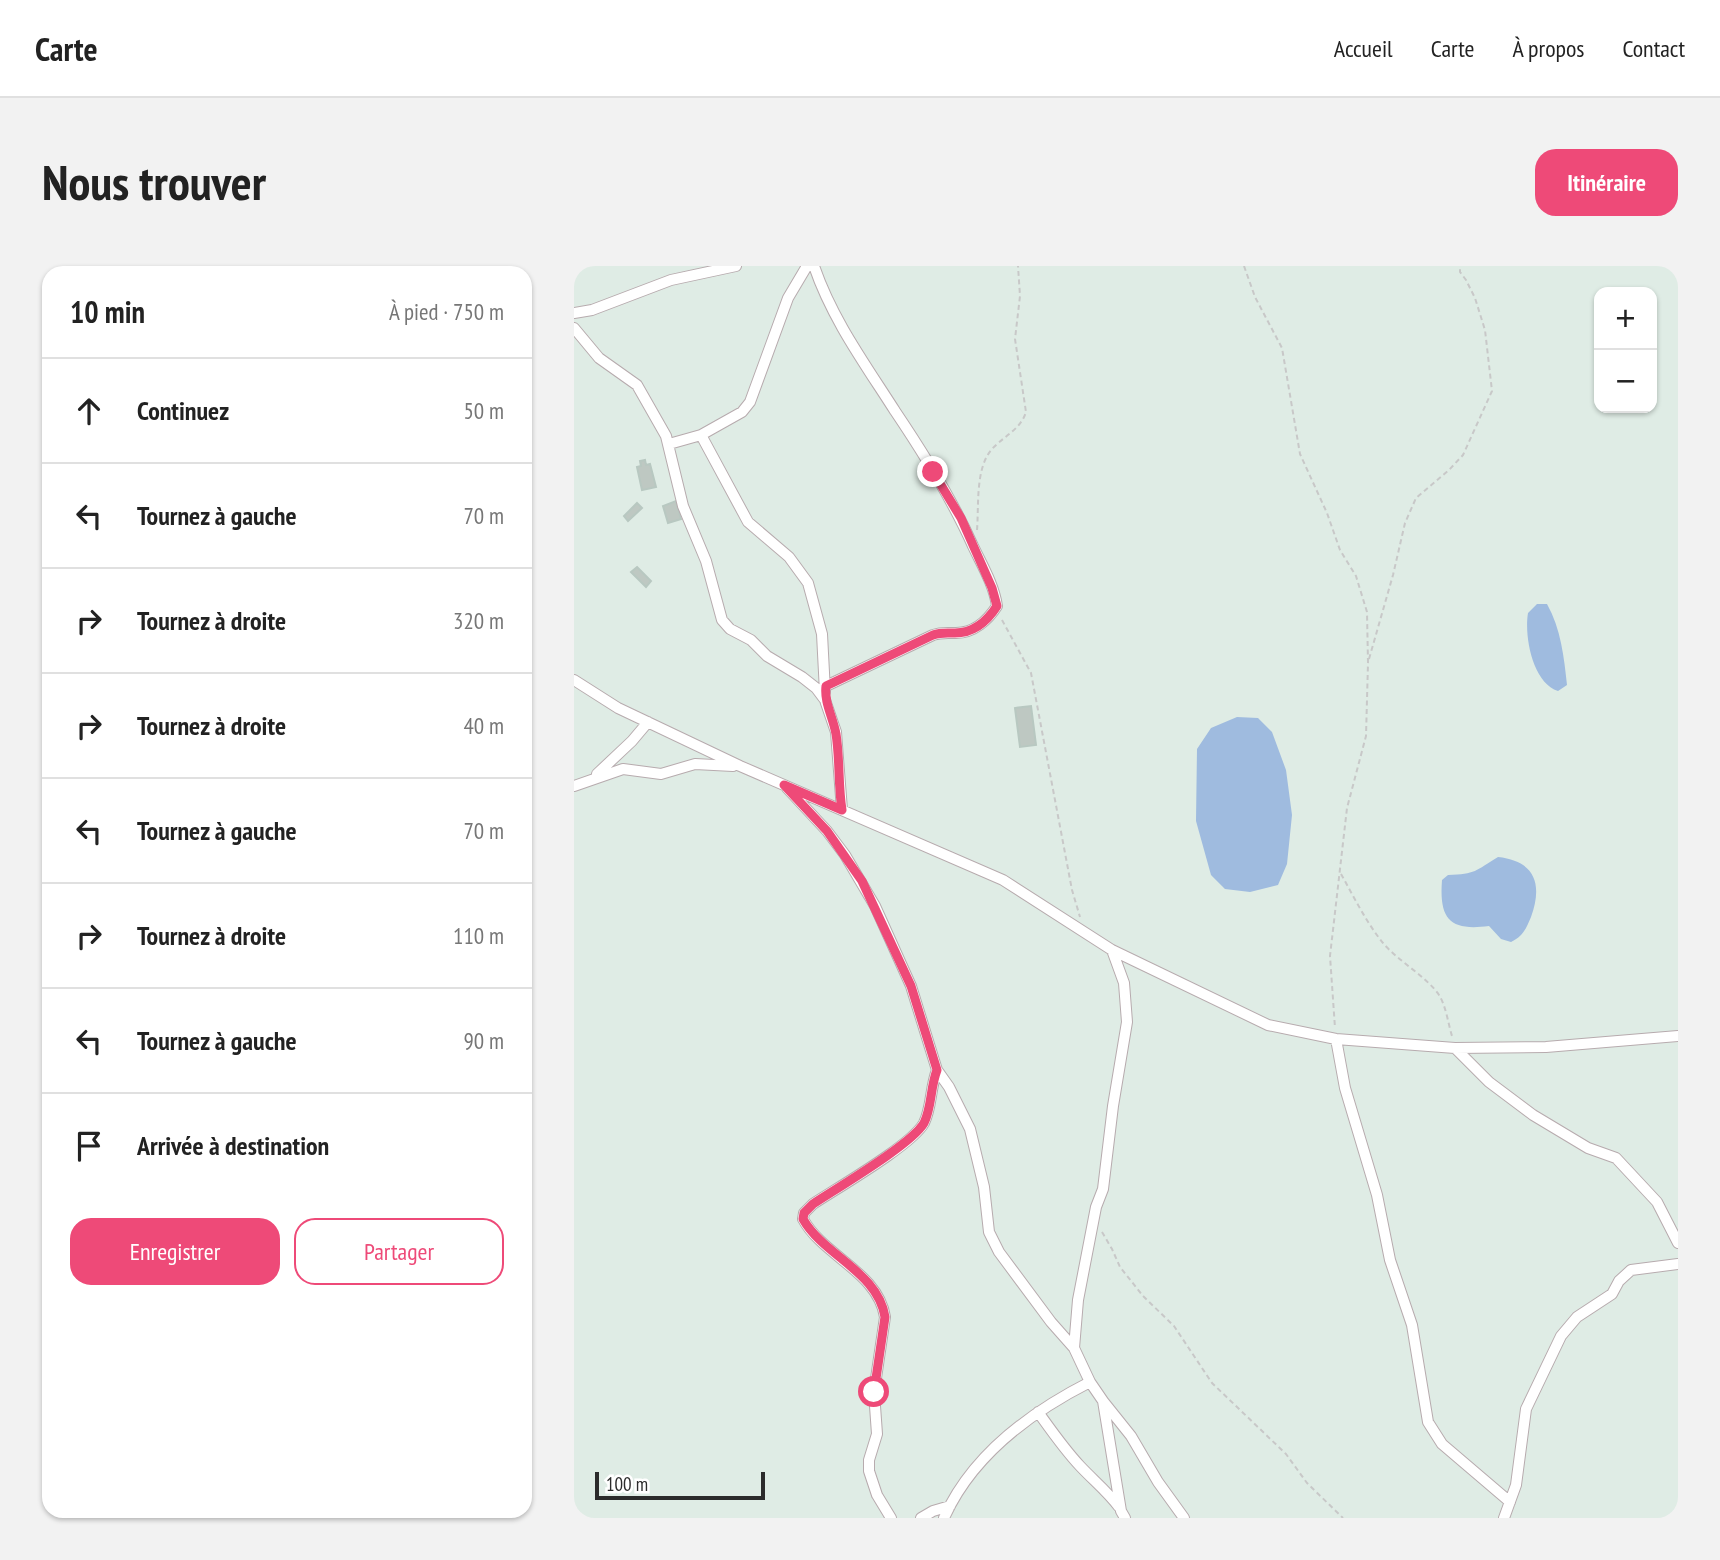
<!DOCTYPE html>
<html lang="fr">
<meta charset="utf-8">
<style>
body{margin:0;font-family:"PT Sans Narrow",sans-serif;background:#f2f2f2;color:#222}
.controls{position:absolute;right:21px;top:21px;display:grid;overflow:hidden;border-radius:14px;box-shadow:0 2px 5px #0004}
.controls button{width:63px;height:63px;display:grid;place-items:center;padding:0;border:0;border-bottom:2px solid #e0e0e0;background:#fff;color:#222;font:35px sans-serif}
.scale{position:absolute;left:21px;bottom:18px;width:170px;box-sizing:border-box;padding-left:7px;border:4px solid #2b2b2b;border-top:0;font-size:19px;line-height:24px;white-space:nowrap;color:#2b2b2b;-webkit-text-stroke:5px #fff;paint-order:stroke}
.stop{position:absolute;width:21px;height:21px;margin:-16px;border:5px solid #ee4a78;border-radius:50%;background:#fff}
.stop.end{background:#ee4a78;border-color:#fff;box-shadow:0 2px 7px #0008}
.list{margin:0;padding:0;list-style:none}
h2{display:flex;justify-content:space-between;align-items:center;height:91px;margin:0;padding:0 28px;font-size:30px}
h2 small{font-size:23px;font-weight:400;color:#767676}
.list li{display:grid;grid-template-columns:46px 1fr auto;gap:21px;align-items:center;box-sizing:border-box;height:105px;padding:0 28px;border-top:2px solid #e0e0e0}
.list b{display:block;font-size:26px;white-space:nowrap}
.list em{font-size:23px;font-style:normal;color:#767676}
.actions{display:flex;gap:14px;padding:21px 28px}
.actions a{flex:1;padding:16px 0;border:2px solid #ee4a78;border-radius:21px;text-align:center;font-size:24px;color:#ee4a78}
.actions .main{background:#ee4a78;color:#fff}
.icon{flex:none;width:38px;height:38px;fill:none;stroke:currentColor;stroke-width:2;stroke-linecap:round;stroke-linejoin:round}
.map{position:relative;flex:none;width:1104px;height:1252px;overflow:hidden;border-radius:21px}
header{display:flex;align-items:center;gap:42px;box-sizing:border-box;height:98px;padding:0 35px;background:#fff;border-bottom:2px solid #e0e0e0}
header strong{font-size:33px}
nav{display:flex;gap:38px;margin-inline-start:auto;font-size:24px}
.intro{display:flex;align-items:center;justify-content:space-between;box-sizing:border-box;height:168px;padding:0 42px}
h1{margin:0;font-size:49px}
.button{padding:18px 32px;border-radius:21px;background:#ee4a78;color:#fff;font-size:24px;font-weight:700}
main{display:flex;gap:42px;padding:0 42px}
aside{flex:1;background:#fff;border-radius:21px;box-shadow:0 2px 5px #0004}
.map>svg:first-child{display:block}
.green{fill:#9fbbdf}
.building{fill:#bec8c2;stroke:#b8c8c1;stroke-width:2}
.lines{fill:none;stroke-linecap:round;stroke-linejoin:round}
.street-casing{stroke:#b7abae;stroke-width:12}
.path{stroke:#c8c8c8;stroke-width:2;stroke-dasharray:5 3.5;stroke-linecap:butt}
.street{stroke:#fff;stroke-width:10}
.route{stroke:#ee4a78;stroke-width:9}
</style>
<header>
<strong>Carte</strong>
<nav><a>Accueil</a><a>Carte</a><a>À propos</a><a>Contact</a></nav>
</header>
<div class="intro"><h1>Nous trouver</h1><a class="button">Itinéraire</a></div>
<main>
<aside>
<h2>10 min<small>À pied · 750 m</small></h2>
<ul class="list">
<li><svg class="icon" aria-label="ahead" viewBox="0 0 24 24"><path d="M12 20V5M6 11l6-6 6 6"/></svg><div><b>Continuez</b></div><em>50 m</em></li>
<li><svg class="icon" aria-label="left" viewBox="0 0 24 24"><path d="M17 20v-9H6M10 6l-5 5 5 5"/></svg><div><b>Tournez à gauche</b></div><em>70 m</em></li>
<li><svg class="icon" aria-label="right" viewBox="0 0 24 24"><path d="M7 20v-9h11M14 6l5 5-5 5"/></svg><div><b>Tournez à droite</b></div><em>320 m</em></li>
<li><svg class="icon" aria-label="right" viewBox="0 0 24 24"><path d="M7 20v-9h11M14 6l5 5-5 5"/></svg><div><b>Tournez à droite</b></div><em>40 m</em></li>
<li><svg class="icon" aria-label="left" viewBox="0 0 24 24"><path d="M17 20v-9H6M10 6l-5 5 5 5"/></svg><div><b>Tournez à gauche</b></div><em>70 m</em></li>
<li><svg class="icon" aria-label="right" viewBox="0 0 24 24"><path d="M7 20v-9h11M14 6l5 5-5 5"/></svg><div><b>Tournez à droite</b></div><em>110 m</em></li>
<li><svg class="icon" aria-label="left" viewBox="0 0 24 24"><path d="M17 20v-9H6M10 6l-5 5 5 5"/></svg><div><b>Tournez à gauche</b></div><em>90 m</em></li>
<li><svg class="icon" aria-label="arrive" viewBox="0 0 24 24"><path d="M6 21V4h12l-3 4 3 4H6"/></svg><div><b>Arrivée à destination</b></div></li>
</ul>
<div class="actions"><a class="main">Enregistrer</a><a>Partager</a></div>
</aside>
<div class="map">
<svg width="1104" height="1252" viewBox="0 0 1104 1252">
<rect width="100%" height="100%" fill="#dfece5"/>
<path class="green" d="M963,338H973C987,363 990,391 993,419L984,425C959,417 950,371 954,347Z
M663,451L684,452L698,466L712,504L718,549L713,598L704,619L676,626L651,623L637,609L622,555L623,483L637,462Z
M924,591C961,595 969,618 957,651C952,663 949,670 937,676L927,673L915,660C876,665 865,654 868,614L874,609C902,608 901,605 924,591Z"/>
<path class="building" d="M71,194L72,199L76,198L82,221L68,224L63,201L67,200L66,195Z
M102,235L107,253L94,257L89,240Z
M63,237L68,242L54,255L50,250Z
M63,301L77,315L72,321L57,306Z
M457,440L462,479L446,481L441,442Z"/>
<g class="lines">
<defs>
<path id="street" d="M233,0L214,32L176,136L168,146L127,169L174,256L215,291L234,317L248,368L251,426
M240,0C258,53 291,98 321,145C350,188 378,233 399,280C408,299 420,319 423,340C414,354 400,367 382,367C373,367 367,366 359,369L252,420
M0,47L18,44L97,14L162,0
M0,62L25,92L63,119L92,170L109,240L132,295L148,354L156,363L177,374L193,390L228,411L242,422L251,434L262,466L268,544
M95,178L127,169
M0,414L44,442L166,500L429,614L538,684L694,759L762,773L881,782L972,781L1104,770
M23,508L58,475L74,456
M0,520L49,503L87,508L121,498L159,500
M213,522L253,565L271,589L301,640L337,720L363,804L375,821L396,863L410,921L415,966L425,986L477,1056L500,1082
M762,773L771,822L803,929L816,994L838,1059L854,1156L868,1178L936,1236
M881,782L915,816L959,849L1014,882L1042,892L1083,936L1104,977
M516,1116L529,1135L547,1245L551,1252
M529,1135L557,1170L584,1216L610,1252
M464,1146C477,1164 490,1183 506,1200C519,1214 533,1225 545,1241
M317,1252L303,1229L295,1205V1194L303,1168L300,1126L311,1051C304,1006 249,990 229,953L230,947L239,938C263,922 338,879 350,857C358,841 356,822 363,804
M347,1252L359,1245L376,1240
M370,1252C398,1189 457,1146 516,1116L500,1082L504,1034L522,941L529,923L539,840L553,756L550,717L538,684
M930,1252L942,1219L952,1143L987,1070L1003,1051L1038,1028L1045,1015L1057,1004L1104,998"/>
</defs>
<use href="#street" class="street-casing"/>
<path class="path" d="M670,0L681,31L708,82L726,188L753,247L766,284L782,310L793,346L794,397L792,470L773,542L756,690L761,762
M403,264C405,240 401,202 418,183C430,170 447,163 452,146L441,73L446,30L444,0
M428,354L457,407L498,624L506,651
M795,393L819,309L831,257L842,232L875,204L889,189L918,125L911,64L901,32L892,14L886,6V0
M767,608C780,631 792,656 809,677C824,695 853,711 865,729C872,740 874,757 878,770
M528,966L538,983L546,1001L569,1030L600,1060L638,1117L712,1188L733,1217L769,1252"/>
<use href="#street" class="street"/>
</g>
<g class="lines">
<path class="route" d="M300,1126L311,1051C304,1006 250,990 229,953L230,947L239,938C263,922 338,878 350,857C358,841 356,822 363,804L337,720L288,615L253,565L210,519L268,544C264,519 266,493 262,468C259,451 250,437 252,420L359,369C367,366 373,367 381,367C400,367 414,354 423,340L418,322L387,252L359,206"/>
</g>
</svg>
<div class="controls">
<button>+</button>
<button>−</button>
</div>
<div class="scale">100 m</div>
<div class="stop" style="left:300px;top:1126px"></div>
<div class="stop end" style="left:359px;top:206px"></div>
</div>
</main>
